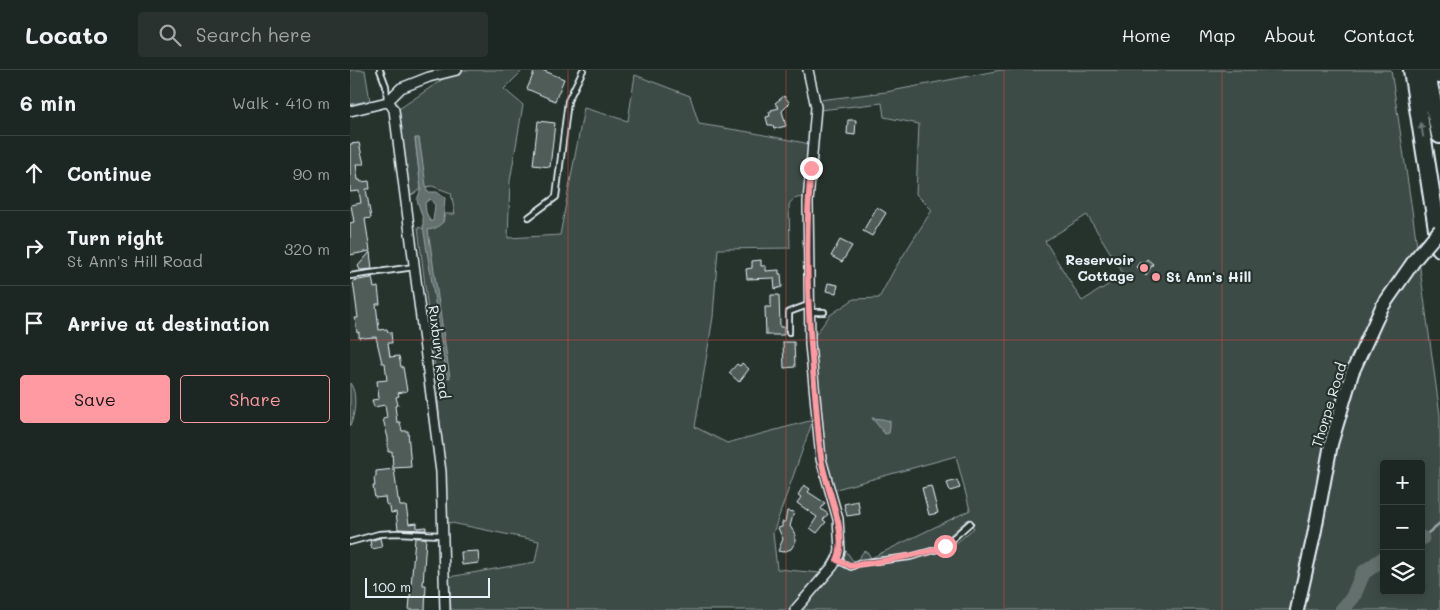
<!DOCTYPE html>
<meta charset="utf-8">
<style>
body{margin:0;font-family:Mali,sans-serif;background:#29322f;color:#f1f3f6}
.controls{position:absolute;right:15px;bottom:15px;display:grid;overflow:hidden;border-radius:5px;box-shadow:0 2px 8px #0003}
.controls button{width:45px;height:45px;display:grid;place-items:center;padding:0;border:0;border-bottom:1px solid #3a4340;background:#1c2622;color:#f1f3f6;font:25px sans-serif}
.scale{position:absolute;left:15px;bottom:12px;width:125px;box-sizing:border-box;padding-left:5px;border:2px solid #e8f1f8;border-top:0;font-size:14px;line-height:18px;white-space:nowrap;color:#e8f1f8;-webkit-text-stroke:4px #26332d;paint-order:stroke}
.stop{position:absolute;width:15px;height:15px;margin:-11px;border:4px solid #ff9aa2;border-radius:50%;background:#fff}
.stop.end{background:#ff9aa2;border-color:#fff;box-shadow:0 1px 5px #0008}
.list{margin:0;padding:0;list-style:none}
h2{display:flex;justify-content:space-between;align-items:center;height:65px;margin:0;padding:0 20px;font-size:21px}
h2 small{font-size:16px;font-weight:400;color:#a0a5a5}
.list li{display:grid;grid-template-columns:32px 1fr auto;gap:15px;align-items:center;box-sizing:border-box;height:75px;padding:0 20px;border-top:1px solid #3a4340}
.list b{display:block;font-size:19px;white-space:nowrap}
.list p{margin:0;font-size:16px;white-space:nowrap;color:#a0a5a5}
.list em{font-size:16px;font-style:normal;color:#a0a5a5}
.actions{display:flex;gap:10px;padding:15px 20px}
.actions a{flex:1;padding:11px 0;border:1px solid #ff9aa2;border-radius:5px;text-align:center;font-size:18px;color:#ff9aa2}
.actions .main{background:#ff9aa2;color:#111}
.icon{flex:none;width:28px;height:28px;fill:none;stroke:currentColor;stroke-width:2;stroke-linecap:round;stroke-linejoin:round}
.map{position:relative;flex:none;width:1090px;height:540px;overflow:hidden}
header{display:flex;align-items:center;gap:30px;box-sizing:border-box;height:70px;padding:0 25px;background:#1c2622;border-bottom:1px solid #3a4340}
header strong{font-size:24px}
nav{display:flex;gap:28px;margin-inline-start:auto;font-size:18px}
.search{width:350px;height:45px;background:#29322f;display:flex;align-items:center;gap:12px;box-sizing:border-box;padding:0 18px;border-radius:5px;color:#a0a5a5;font-size:19px}
main{display:flex}
aside{flex:1;background:#1c2622}
.map>svg:first-child{display:block}
.green{fill:#3e4b47;stroke:#939ea0;fill-rule:evenodd}
.water{fill:#636f6d;stroke:#98a3a5;fill-rule:evenodd}
.lines{fill:none;stroke-linecap:round;stroke-linejoin:round}
.stream{stroke:#98a3a5;stroke-width:2.5}
.river{stroke:#636f6d;stroke-width:15}
.building{fill:#505c59;stroke:#e8f1f8}
.lane-casing{stroke:#e8f1f8;stroke-width:8}
.street-casing{stroke:#e8f1f8;stroke-width:12}
.secondary-casing{stroke:#e8f1f8;stroke-width:16}
.highway-casing{stroke:#e8f1f8;stroke-width:20}
.lane{stroke:#26332d;stroke-width:4.5}
.street{stroke:#26332d;stroke-width:9}
.secondary{stroke:#26332d;stroke-width:12}
.highway{stroke:#26332d;stroke-width:16}
.secondary-bridge-casing{stroke:#e8f1f8;stroke-width:16;stroke-linecap:butt}
.secondary-bridge{stroke:#26332d;stroke-width:12}
.oneway{fill:#6a7674}
.route{stroke:#ff9aa2;stroke-width:6}
.grid{fill:none;stroke:#d94647;stroke-width:1;stroke-opacity:0.55}
.poi-dot{fill:#ff9aa2;stroke:#26332d;stroke-width:2}
.labels{text-anchor:middle;stroke-width:4.5;stroke-linejoin:round;paint-order:stroke}
.poi-label{font-size:14px;font-weight:bold;fill:#e8f1f8;stroke:#26332d;text-anchor:end}
.street-label{font-size:14px;fill:#e8f1f8;stroke:#26332d}
</style>
<header>
<strong>Locato</strong>
<div class="search"><svg class="icon" aria-label="search" viewBox="0 0 24 24"><circle cx="10" cy="10" r="6"/><path d="M15 15l6 6"/></svg>Search here</div>
<nav><a>Home</a><a>Map</a><a>About</a><a>Contact</a></nav>
</header>
<main>
<aside>
<h2>6 min<small>Walk · 410 m</small></h2>
<ul class="list">
<li><svg class="icon" aria-label="ahead" viewBox="0 0 24 24"><path d="M12 20V5M6 11l6-6 6 6"/></svg><div><b>Continue</b></div><em>90 m</em></li>
<li><svg class="icon" aria-label="right" viewBox="0 0 24 24"><path d="M7 20v-9h11M14 6l5 5-5 5"/></svg><div><b>Turn right</b><p>St Ann's Hill Road</p></div><em>320 m</em></li>
<li><svg class="icon" aria-label="arrive" viewBox="0 0 24 24"><path d="M6 21V4h12l-3 4 3 4H6"/></svg><div><b>Arrive at destination</b></div></li>
</ul>
<div class="actions"><a class="main">Save</a><a>Share</a></div>
</aside>
<div class="map">
<svg width="1090" height="540" viewBox="0 0 1090 540">
<rect width="100%" height="100%" fill="#26332d"/>
<filter id="ink" filterUnits="userSpaceOnUse"><feTurbulence type="fractalNoise" baseFrequency=".02" numOctaves="2"/><feDisplacementMap in="SourceGraphic" scale="10" xChannelSelector="R" yChannelSelector="G"/><feConvolveMatrix kernelMatrix="1 2 1 2 8 2 1 2 1" color-interpolation-filters="sRGB"/></filter>
<g filter="url(#ink)">
<path class="green" d="M0,0H15L20,31L0,34Z
M106,0H173L154,19L173,35L160,111L158,168L210,165L234,38L278,51L285,5L340,26L349,54L399,62L460,74L454,127C447,128 442,128 439,135L440,178L368,179L363,247L345,357L377,373L463,350L423,463L427,499L470,503L494,478L503,491L508,489L514,481L518,483L521,488L620,440L606,386L483,420L475,389L463,268L480,245L504,229L529,228L544,200L582,140L566,124L569,54L534,47L532,33L470,40L469,30L536,22L651,0H1041L1062,140L1090,345V540H101L99,507L185,492L189,471L97,452L87,315L68,157L78,160L93,152L95,144H105L101,123L82,116L75,117L69,68L65,69L71,119L60,126L49,39ZM737,145L774,205L732,231L695,171ZM1034,394H1071V521H1034ZM617,450L624,458L598,480L592,472Z
M0,313C8,322 5,346 0,356Z"/>
<path class="water" d="M65,68H69L77,122H87L95,128L93,152L86,158L78,160L100,308L97,307L73,156V149L67,130L71,119ZM80,129L85,135L83,151H80L76,142L75,133Z
M522,348L532,349L540,351V356L539,363L535,364Z
M1007,512L1012,515L1005,530L995,540H988L1000,528Z"/>
<g class="lines">
<path class="stream" d="M1072,468L1090,453"/>
<path class="river" d="M1071,468H1072
M992,540L1003,527L1013,503L1034,488"/>
</g>
<path class="building" d="M185,0H192L214,9L205,31L177,19Z
M434,26L440,33L432,41L436,56L424,59L423,55H418L416,47L420,46L419,42H421V40L429,38L425,33Z
M498,50H506L505,65L497,64Z
M188,51L205,53L200,97L183,95Z
M9,73L14,94H6L8,110H10L11,112L19,111L20,119H16L21,148L15,149L20,181L0,185V153L4,152L1,135L11,133L9,121L0,122V74Z
M527,137L536,143L522,166L513,161Z
M490,170L502,176L492,192L481,186Z
M20,182L22,199L10,200L8,196Z
M797,189L803,194L796,205L786,197L791,191L794,193Z
M411,190V196H416V201L429,200V204H431L432,217L425,219L424,208L397,209L396,199L402,198V191Z
M20,207H22L24,218L28,217L30,234H26L29,260L37,259L38,262H41L42,273H38L40,287L49,286L51,297H53L57,321L48,323L49,326L46,327L48,335L45,336L47,352H50L52,361H58L61,397L43,398L42,381L38,382V368L33,349L37,348L35,335L24,337L22,330L29,329L27,311L37,310L35,293H32L26,267L13,268V267L9,268V262L7,263L5,248H8L3,211L21,208Z
M478,213L488,215L486,223L476,221Z
M421,225H429L430,257H434V265H416L415,237H421Z
M433,272H444L445,297L434,298Z
M392,293L399,299L389,312L379,303L387,294L390,296Z
M44,399L48,429H49L50,436H56L59,454L67,453V458L76,457V460L48,459L46,442L41,443L40,437L36,434L35,427L25,428L23,416H25L24,408L26,407V401Z
M607,410L610,418L600,421L597,413Z
M454,415L460,419L458,422L475,433L471,439L478,444L473,450L476,452L467,463L460,458L467,447L447,433L451,427L448,425Z
M581,416L588,443L579,445L572,418Z
M508,431L510,444L497,446L494,434Z
M437,441L444,442L440,456L445,464V473L441,479L433,482L428,481L433,469L428,458L432,457V452H435Z
M30,468L32,477L22,479L20,471Z
M65,468H76L73,515H76L75,540H59Z
M128,481L129,493L112,495L111,482Z"/>
<g class="lines">
<defs>
<path id="lane" d="M30,0L36,16L37,30
M179,147L206,127L218,31L233,0
M0,206L64,197
M460,242H474
M439,262V242L458,235
M0,472L29,464L47,463L92,465
M487,490L501,497L509,493L560,487L592,478L620,453"/>
<path id="street" d="M37,32L41,35L44,40L91,402L95,540
M0,41L37,32L51,18L79,7L107,0
M445,540L483,496L489,485L490,480L488,449L471,389L460,274L458,132L466,37L458,0"/>
<path id="secondary" d="M947,540L964,465L981,374L1002,303L1032,237L1066,188"/>
<path id="highway" d="M1062,0L1090,178
M1076,0L1090,65
M1089,0L1090,5"/>
</defs>
<use href="#lane" class="lane-casing"/>
<use href="#street" class="street-casing"/>
<use href="#secondary" class="secondary-casing"/>
<use href="#highway" class="highway-casing"/>
<use href="#lane" class="lane"/>
<use href="#street" class="street"/>
<use href="#secondary" class="secondary"/>
<use href="#highway" class="highway"/>
<defs>
<path id="secondary-bridge" d="M1066,188L1090,160"/>
</defs>
<use href="#secondary-bridge" class="secondary-bridge-casing"/>
<use href="#secondary-bridge" class="secondary-bridge"/>
</g>
<defs><path id="oneway-solid" d="M-6-.8H1V-3.2L6.5 0L1 3.2V.8H-6Z" transform="scale(1.25)"/></defs>
<use class="oneway" href="#oneway-solid" transform="translate(1072 60) rotate(-100)"/>
</g>
<g class="lines" filter="url(#ink)">
<path class="route" d="M461,98C454,173 458,248 465,323C467,344 468,366 471,387C474,415 500,464 487,490L501,496C531,491 562,487 592,478L595,476"/>
</g>
<path class="grid" d="M218,0V540M436,0V540M654,0V540M872,0V540M0,270H1090"/>
<g class="poi-dot">
<circle cx="794" cy="198" r="5"/>
<circle cx="806" cy="207" r="5"/>
</g>
<g class="labels">
<g class="poi-label">
<text x="784" y="195">Reservoir<tspan x="784" dy="16">Cottage</tspan></text>
<text x="816" y="212" text-anchor="start">St Ann's Hill</text>
</g>
<g class="street-label">
<text transform="translate(89 282) rotate(83)" y="5">Ruxbury Road</text>
<text transform="translate(979 335) rotate(-73)" y="5">Thorpe Road</text>
</g>
</g>
</svg>
<div class="controls">
<button>+</button>
<button>−</button>
<button><svg class="icon" aria-label="layers" viewBox="0 0 24 24"><path d="M12 4l9 5-9 5-9-5zM3 14l9 5 9-5"/></svg></button>
</div>
<div class="scale">100 m</div>
<div class="stop" style="left:595px;top:476px"></div>
<div class="stop end" style="left:461px;top:98px"></div>
</div>
</main>
